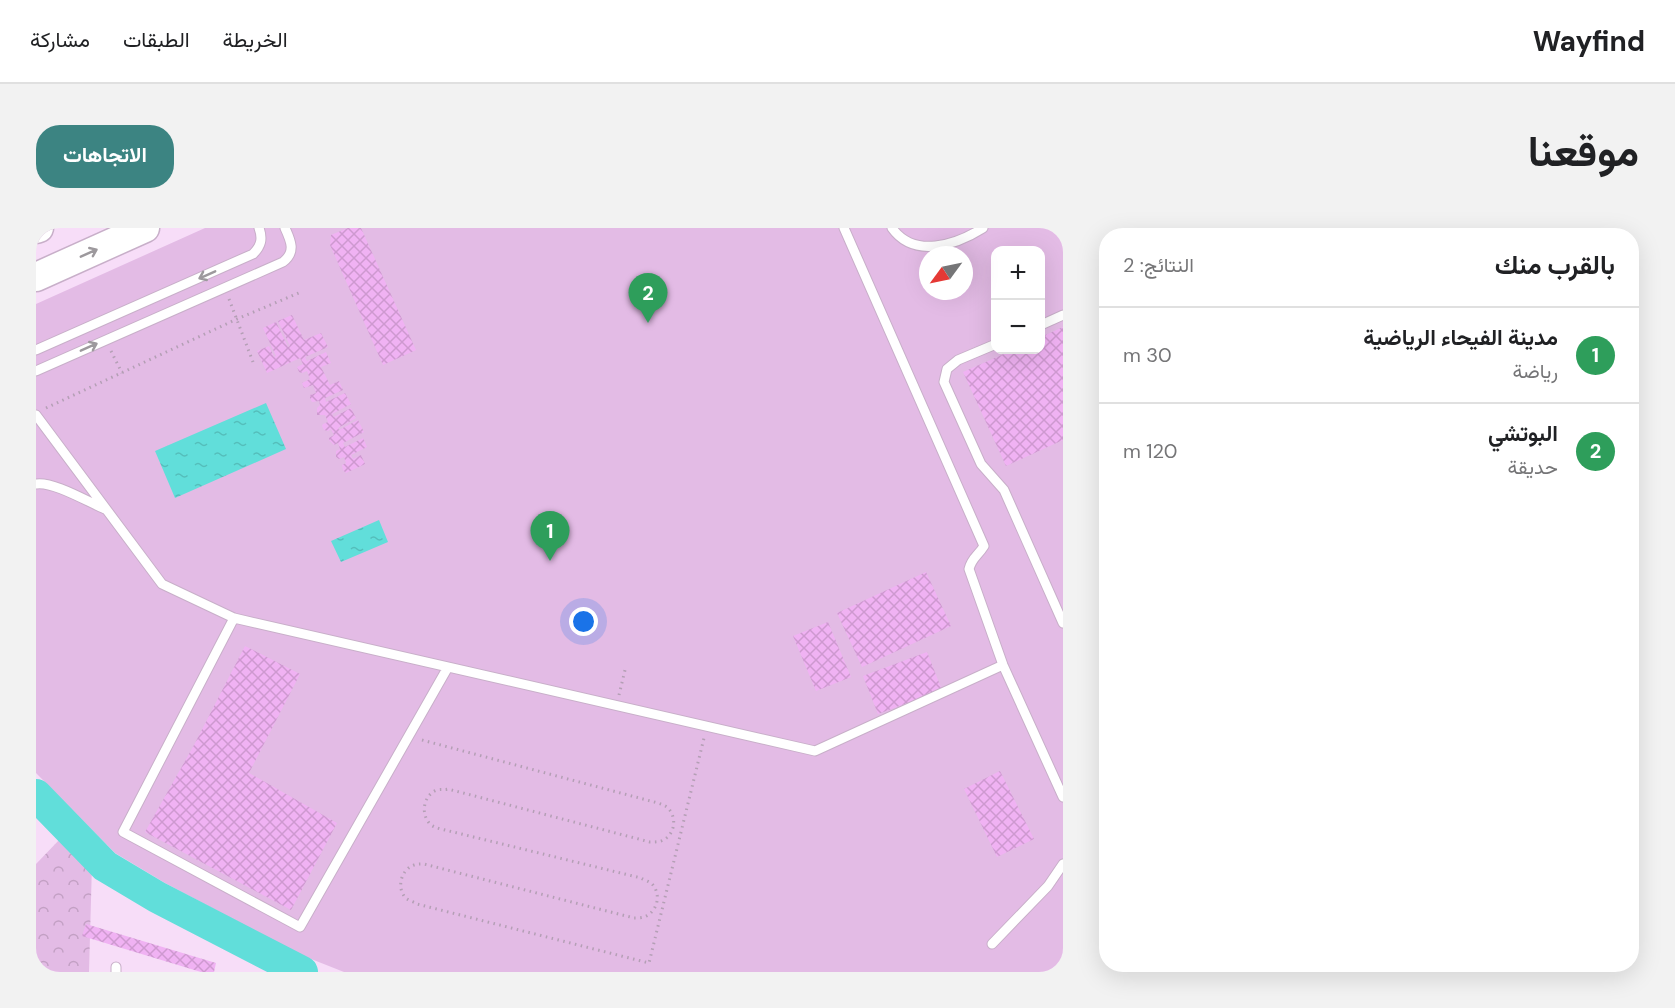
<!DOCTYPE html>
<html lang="ar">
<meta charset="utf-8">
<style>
body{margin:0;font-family:"DM Sans",Vazirmatn,sans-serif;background:#f2f2f2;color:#202124;direction:rtl}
.controls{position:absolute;right:18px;top:18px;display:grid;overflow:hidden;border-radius:12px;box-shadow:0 6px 24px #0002}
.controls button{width:54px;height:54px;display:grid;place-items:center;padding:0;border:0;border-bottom:2px solid #e0e0e0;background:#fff;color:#202124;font:30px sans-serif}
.compass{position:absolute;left:883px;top:18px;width:54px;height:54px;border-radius:50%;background:#fff;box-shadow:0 6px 24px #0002;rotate:237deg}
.you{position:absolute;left:548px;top:394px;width:21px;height:21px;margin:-15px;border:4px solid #fff;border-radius:50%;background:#1a73e8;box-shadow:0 0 0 9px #1a73e833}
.badge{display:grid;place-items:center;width:39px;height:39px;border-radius:50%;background:#3c8482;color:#fff;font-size:20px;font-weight:700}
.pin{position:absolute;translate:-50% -50px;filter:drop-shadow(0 2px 3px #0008)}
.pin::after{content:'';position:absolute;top:32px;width:21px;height:18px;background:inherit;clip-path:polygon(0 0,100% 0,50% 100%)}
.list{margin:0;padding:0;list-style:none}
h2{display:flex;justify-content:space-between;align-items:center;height:78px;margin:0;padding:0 24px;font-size:26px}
h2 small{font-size:20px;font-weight:400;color:#757577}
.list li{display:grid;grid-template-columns:39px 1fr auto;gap:18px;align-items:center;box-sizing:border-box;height:96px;padding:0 24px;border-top:2px solid #e0e0e0}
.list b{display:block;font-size:22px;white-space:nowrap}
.list p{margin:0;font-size:20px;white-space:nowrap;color:#757577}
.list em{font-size:20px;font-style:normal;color:#757577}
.map{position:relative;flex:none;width:1027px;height:744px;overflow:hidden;direction:ltr;border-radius:24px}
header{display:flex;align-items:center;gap:36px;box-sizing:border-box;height:84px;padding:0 30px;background:#fff;border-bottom:2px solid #e0e0e0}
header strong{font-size:28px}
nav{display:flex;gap:33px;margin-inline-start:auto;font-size:21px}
.intro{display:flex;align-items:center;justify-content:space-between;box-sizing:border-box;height:144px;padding:0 36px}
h1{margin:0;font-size:42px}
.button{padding:15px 27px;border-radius:24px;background:#3c8482;color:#fff;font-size:21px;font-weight:700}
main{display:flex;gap:36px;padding:0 36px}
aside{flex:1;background:#fff;border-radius:24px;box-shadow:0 6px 24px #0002}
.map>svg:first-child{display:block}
.park{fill:url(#park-crowns)}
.pitch{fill:#e3bbe5;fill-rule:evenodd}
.water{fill:url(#water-ripples)}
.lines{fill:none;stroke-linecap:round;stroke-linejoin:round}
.river{stroke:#61deda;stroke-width:32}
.building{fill:url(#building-cross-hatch)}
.lane-casing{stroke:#c8afc9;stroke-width:11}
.primary-casing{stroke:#c8afc9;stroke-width:31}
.path{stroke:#b49fb5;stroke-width:3;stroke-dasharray:1.5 4.5;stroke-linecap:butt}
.lane{stroke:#fff;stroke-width:9}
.primary{stroke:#fff;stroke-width:28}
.oneway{stroke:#9d999d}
</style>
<header>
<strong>Wayfind</strong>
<nav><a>الخريطة</a><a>الطبقات</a><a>مشاركة</a></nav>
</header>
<div class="intro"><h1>موقعنا</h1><a class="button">الاتجاهات</a></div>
<main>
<aside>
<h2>بالقرب منك<small>النتائج: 2</small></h2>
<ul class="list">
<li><span class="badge" style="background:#2e9e5b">1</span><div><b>مدينة الفيحاء الرياضية</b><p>رياضة</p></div><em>30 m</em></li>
<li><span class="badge" style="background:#2e9e5b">2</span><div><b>البوتشي</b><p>حديقة</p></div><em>120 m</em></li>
</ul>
</aside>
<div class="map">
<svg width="1027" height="744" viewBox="0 0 1027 744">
<defs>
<pattern id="park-crowns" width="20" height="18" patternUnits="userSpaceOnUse" patternTransform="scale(1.5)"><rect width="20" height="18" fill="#e3bbe5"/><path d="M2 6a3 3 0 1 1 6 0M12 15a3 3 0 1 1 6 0" fill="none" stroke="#c3a0c4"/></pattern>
<pattern id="water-ripples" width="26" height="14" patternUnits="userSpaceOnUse" patternTransform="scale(1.5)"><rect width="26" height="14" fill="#61deda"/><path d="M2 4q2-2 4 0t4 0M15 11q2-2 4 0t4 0" fill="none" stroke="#54bebb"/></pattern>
<pattern id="building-cross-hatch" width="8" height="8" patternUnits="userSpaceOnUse" patternTransform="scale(1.5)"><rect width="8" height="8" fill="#f0b2f3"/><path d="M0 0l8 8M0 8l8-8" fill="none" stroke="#ce99d0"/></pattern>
</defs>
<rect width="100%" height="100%" fill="#f7ddf8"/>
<path class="park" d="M25,610L56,636L53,744H0V636Z"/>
<path class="pitch" d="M169,0H1027V744H308L265,727L129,655L79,625L0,545V76ZM960,22H1005V122H960ZM892,27H928V63H892Z"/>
<path class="water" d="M230,175L250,221L139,270L119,223Z
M343,292L352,314L305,334L295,313Z"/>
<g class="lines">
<path class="river" d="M0,567L69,638L121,669L266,744"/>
</g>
<path class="building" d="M312,0H325L380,122L347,137L294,17L295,7Z
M256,87L268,112L285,105L292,119L269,129L271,133L290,124L295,135L285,139L294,157L303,153L307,162L289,170L290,174L309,165L315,176L296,186L298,189L315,180L320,190L302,200L303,202L322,192L328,204L307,215L309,219L327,210L331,219L315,227L317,231L325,227L329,236L310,245L307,242L306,237L310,235L308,229L303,231L300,229V223L304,221L302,215L298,217L293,212V210L298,207L295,201L292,203L288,202L286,198L287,196L292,194L289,187H281V180L284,177L283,173L276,174L274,170V167L280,165L277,157L268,160L266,155L274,151L271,143L266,145L263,144L261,139L267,136L264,130L231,145L221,123L233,118L238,129L240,128L227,100L240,94L252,119L254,118L242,93Z
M1027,99V212L970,238L927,144L977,122H1005V109Z
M890,344L915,398L826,439L801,385Z
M792,394L815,449L780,463L757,408Z
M209,418L264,446L213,545L301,595L255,682L109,604L158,517Z
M891,424L906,462L842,486L827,448Z
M964,543L998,611L961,629L928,561Z
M50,696L180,735L178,744H165L46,708Z"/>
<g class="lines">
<defs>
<path id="lane" d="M808,0L948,318C942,328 936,329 933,341L967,437L1027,569
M856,0C878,31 920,17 947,0
M1005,97L1027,87
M960,116L922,132L911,141L908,154L945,236L968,262L1027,395
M0,122L217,26C225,18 227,11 223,0
M0,143L247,34C260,24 255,13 249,0
M0,187L126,356L198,390L779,523L967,437
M0,256C17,253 52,274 69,281
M198,390L87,604L264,699L412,439
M956,716L1012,658L1027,636
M80,744V739"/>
<path id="primary" d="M0,1L3,0
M0,49L109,0"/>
</defs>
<use href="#lane" class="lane-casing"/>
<use href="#primary" class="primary-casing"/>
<path class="path" d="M193,71L217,134
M75,123L86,145
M10,180L201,91L265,64
M583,467L590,438
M386,512L622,575C625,576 628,577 631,579C642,589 639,608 625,613C622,614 618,614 614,614L412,561C408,562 405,561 401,562C387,567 384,587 395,597C398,599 401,600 405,601L605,650C608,652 612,653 615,655C626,665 622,684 608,689C605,690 601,690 598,690L388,636C384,636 381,636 378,637C364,642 360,662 371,671C374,673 378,674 381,676L613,735L668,510"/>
<use href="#lane" class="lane"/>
<use href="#primary" class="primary"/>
</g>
<defs><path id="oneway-shaft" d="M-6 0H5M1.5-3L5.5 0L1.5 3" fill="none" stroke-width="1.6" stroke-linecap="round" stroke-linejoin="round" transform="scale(1.5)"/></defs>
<g class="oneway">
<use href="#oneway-shaft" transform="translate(53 25) rotate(-24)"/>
<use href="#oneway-shaft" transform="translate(171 47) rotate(156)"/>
<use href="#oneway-shaft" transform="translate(53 119) rotate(-24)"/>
</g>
</svg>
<div class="controls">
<button>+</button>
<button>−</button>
</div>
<svg class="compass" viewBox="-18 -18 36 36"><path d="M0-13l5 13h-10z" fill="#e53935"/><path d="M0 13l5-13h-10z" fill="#757577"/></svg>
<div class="you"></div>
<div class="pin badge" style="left:514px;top:333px;background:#2e9e5b">1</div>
<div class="pin badge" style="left:612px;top:95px;background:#2e9e5b">2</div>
</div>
</main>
